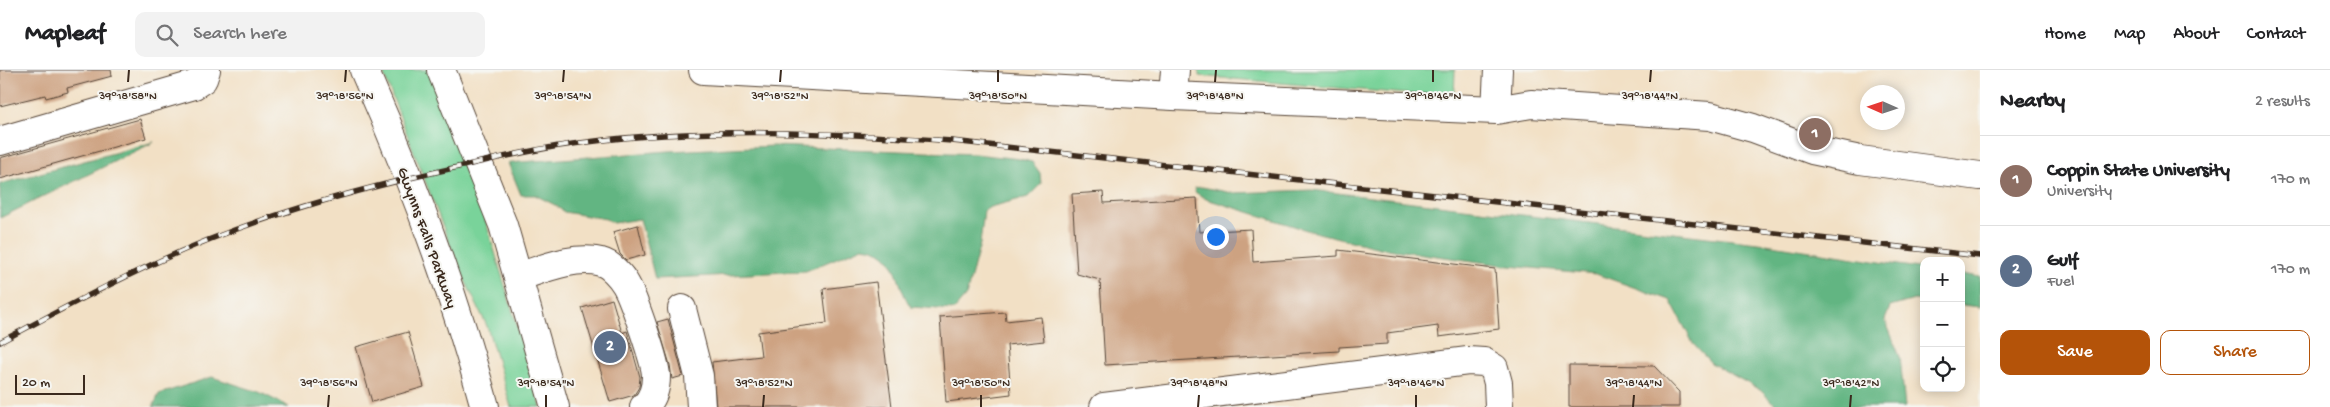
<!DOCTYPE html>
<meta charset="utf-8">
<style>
body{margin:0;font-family:"Gochi Hand",sans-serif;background:#f2f2f2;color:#202124}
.controls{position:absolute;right:15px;bottom:15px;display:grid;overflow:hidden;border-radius:10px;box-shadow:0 2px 12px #0003}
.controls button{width:45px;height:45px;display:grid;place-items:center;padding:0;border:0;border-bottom:1px solid #e0e0e0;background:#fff;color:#202124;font:25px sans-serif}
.compass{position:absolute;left:1860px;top:15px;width:45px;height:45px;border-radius:50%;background:#fff;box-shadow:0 2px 12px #0003;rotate:273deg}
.scale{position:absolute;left:15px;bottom:12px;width:70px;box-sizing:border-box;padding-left:5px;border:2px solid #3b2a1e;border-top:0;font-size:14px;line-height:18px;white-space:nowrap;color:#3b2a1e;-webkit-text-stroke:4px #f6f6f2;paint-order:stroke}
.you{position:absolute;left:1215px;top:166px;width:18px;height:18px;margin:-12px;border:4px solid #fff;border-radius:50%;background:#1a73e8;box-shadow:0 0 0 8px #1a73e833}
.badge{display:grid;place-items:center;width:32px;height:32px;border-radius:50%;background:#b45309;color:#fff;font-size:16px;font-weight:700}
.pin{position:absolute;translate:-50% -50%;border:2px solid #fff;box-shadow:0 1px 5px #0006}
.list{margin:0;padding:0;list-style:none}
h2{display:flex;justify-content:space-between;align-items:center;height:65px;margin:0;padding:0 20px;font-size:21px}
h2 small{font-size:16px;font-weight:400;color:#757577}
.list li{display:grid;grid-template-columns:32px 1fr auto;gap:15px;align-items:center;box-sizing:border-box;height:90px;padding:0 20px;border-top:1px solid #e0e0e0}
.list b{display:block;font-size:19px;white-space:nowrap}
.list p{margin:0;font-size:16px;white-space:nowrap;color:#757577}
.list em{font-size:16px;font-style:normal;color:#757577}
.actions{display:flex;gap:10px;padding:15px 20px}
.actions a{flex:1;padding:11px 0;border:1px solid #b45309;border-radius:10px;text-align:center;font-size:18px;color:#b45309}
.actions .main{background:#b45309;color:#fff}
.icon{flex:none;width:28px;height:28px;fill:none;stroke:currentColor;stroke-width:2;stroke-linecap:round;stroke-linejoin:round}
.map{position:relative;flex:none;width:1980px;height:337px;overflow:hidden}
header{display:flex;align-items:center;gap:30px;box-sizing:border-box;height:70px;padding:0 25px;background:#fff;border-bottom:1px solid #e0e0e0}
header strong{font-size:24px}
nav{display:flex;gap:28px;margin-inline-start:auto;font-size:18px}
.search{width:350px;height:45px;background:#f2f2f2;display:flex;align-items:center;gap:12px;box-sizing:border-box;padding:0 18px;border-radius:10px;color:#757577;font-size:19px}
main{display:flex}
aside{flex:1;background:#fff}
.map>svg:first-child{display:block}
.green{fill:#79d39a;stroke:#5a7e5c}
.forest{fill:#62b582;stroke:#4e7050}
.building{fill:#cda281}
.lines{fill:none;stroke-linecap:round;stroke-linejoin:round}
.minor-casing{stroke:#564537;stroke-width:30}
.major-casing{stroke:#564537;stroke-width:30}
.minor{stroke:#fff;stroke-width:28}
.major{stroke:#fff;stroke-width:28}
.rail-casing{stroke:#3b2a1e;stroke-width:5.5}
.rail{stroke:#f6f6f2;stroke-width:4;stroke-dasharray:11;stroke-linecap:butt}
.ticks{fill:none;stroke:#3b2a1e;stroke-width:2}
.labels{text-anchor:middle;stroke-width:4;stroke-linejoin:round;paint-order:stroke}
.street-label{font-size:16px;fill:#3b2a1e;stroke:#f6f6f2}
.ticks-label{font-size:12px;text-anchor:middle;fill:#3b2a1e;stroke:#f6f6f2;stroke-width:4;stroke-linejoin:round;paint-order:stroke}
</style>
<header>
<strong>Mapleaf</strong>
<div class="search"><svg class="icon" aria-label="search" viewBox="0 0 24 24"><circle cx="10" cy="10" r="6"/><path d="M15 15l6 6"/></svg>Search here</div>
<nav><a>Home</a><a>Map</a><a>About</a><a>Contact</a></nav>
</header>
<main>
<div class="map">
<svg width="1980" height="337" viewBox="0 0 1980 337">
<rect width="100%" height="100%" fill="#f6f6f2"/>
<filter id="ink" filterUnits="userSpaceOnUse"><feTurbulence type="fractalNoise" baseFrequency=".02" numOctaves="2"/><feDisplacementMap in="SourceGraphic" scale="10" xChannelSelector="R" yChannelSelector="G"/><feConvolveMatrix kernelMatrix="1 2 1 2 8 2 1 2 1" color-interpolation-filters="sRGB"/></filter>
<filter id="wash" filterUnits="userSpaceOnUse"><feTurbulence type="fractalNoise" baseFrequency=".0096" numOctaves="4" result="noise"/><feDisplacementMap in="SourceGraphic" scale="20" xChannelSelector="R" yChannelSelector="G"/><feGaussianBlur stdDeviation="1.12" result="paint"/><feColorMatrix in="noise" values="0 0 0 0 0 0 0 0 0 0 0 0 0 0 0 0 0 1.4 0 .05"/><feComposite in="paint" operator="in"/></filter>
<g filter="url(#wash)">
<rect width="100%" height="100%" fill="#f2e0c5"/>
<path class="green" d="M382,0H431L480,132L541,337H511L487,256L459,198Z
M1199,0H1455L1454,28L1199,6Z"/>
<path class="forest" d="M154,72L0,148V114Z
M773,76L975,84L1020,89L1032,92L1040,103L1041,114L1028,127L990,137L984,141L980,174L966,226L954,240L911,237C894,213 901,181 863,177L806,201L655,209L640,149L613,153L606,149L564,142L555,135L535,125H521L508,93L669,81Z
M1202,117L1233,123L1312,120L1766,174L1924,199V231L1914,230L1890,237L1885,250L1900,287L1905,337H1778L1760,320L1711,293L1694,275L1670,230L1596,204L1509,196L1380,178L1310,161L1206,129L1195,122L1194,118Z
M1961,204L1980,207V237L1961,235Z
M212,307L259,322L289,337H153L159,324Z"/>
<g id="blocks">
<path class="building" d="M0,0H111L112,6L67,18L68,22L46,28L45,25L0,36Z
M140,49L146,68L0,109V88Z
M1103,122L1104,133L1197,128L1199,162L1251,159L1253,192L1338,186V180L1495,199L1499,259L1439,267L1438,256L1387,263V274L1339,277V281L1105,295L1100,210L1077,204L1072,124Z
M638,155L645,185L626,190L620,184L613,162Z
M876,212L892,337H716L712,292L761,286L758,262L827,253L823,219Z
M612,229L622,263L627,261L640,307L639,317L634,325L610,332L582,238Z
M1005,242L1006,251L1041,247L1044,271L1007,275L1011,324L946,332L940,247Z
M668,249L683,306L672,309L670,295L657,252Z
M408,262L424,317L372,332L356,277Z
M1569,295L1654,296L1679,322V337H1569Z"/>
</g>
</g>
<g filter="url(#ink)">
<use href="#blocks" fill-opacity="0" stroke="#564537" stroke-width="1"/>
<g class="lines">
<defs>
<path id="minor" d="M703,0L1173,26L1496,40L1531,34L1710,46L1753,58L1812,80L1860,90L1980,106
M1173,26L1175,0
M1496,40L1498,0
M0,71L194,15L203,9L206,0
M518,207C543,199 575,185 601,192C610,194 621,206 626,215C633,227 656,293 656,306C656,317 653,329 644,337
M682,239L699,306L701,337
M1104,337L1468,291L1484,292L1494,298L1498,313L1499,337"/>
<path id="major" d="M364,0C412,109 454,222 485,337
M441,0L503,155L555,337"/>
</defs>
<use href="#minor" class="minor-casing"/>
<use href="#major" class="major-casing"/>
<use href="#minor" class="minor"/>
<use href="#major" class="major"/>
<defs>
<path id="rail" d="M0,272C51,245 102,217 155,193C251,148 354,120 458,97C498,88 539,78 580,73C703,57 828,62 952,71L1980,186"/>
</defs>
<use href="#rail" class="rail-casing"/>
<use href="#rail" class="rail"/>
</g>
</g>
<path class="ticks" d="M128,12L129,0M345,12L346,0M563,12L564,0M780,12L781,0M998,12V0M1215,12L1216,0M1433,12V0M1650,12L1651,0M328,337L329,325M546,337V325M763,337L764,325M981,337V325M1198,337L1199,325M1416,337V325M1633,337L1634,325M1850,337L1851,325"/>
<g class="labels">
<g class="street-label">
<text transform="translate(429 167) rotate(70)" y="6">Gwynns Falls Parkway</text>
</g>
</g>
<g class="ticks-label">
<text x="128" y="29">39°18'58"N</text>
<text x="563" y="29">39°18'54"N</text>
<text x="1215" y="29">39°18'48"N</text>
<text x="1433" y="29">39°18'46"N</text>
<text x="1650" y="29">39°18'44"N</text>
<text x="345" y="29">39°18'56"N</text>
<text x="780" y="29">39°18'52"N</text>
<text x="998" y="29">39°18'50"N</text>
<text x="329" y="316">39°18'56"N</text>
<text x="546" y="316">39°18'54"N</text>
<text x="764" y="316">39°18'52"N</text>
<text x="981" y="316">39°18'50"N</text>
<text x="1199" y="316">39°18'48"N</text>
<text x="1416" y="316">39°18'46"N</text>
<text x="1634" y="316">39°18'44"N</text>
<text x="1851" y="316">39°18'42"N</text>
</g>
</svg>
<div class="controls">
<button>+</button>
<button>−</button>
<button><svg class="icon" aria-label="locate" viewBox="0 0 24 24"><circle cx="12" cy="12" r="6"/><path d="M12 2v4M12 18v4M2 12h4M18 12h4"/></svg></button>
</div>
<svg class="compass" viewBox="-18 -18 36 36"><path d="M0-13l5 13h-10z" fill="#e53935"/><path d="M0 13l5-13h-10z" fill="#757577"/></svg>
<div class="scale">20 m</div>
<div class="you"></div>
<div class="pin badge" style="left:1815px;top:64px;background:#8d6e63">1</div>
<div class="pin badge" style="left:610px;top:277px;background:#5c6f8a">2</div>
</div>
<aside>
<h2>Nearby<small>2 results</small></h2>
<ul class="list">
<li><span class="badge" style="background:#8d6e63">1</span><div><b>Coppin State University</b><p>University</p></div><em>170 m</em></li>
<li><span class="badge" style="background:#5c6f8a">2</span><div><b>Gulf</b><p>Fuel</p></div><em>170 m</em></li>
</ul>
<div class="actions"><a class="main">Save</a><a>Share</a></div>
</aside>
</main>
